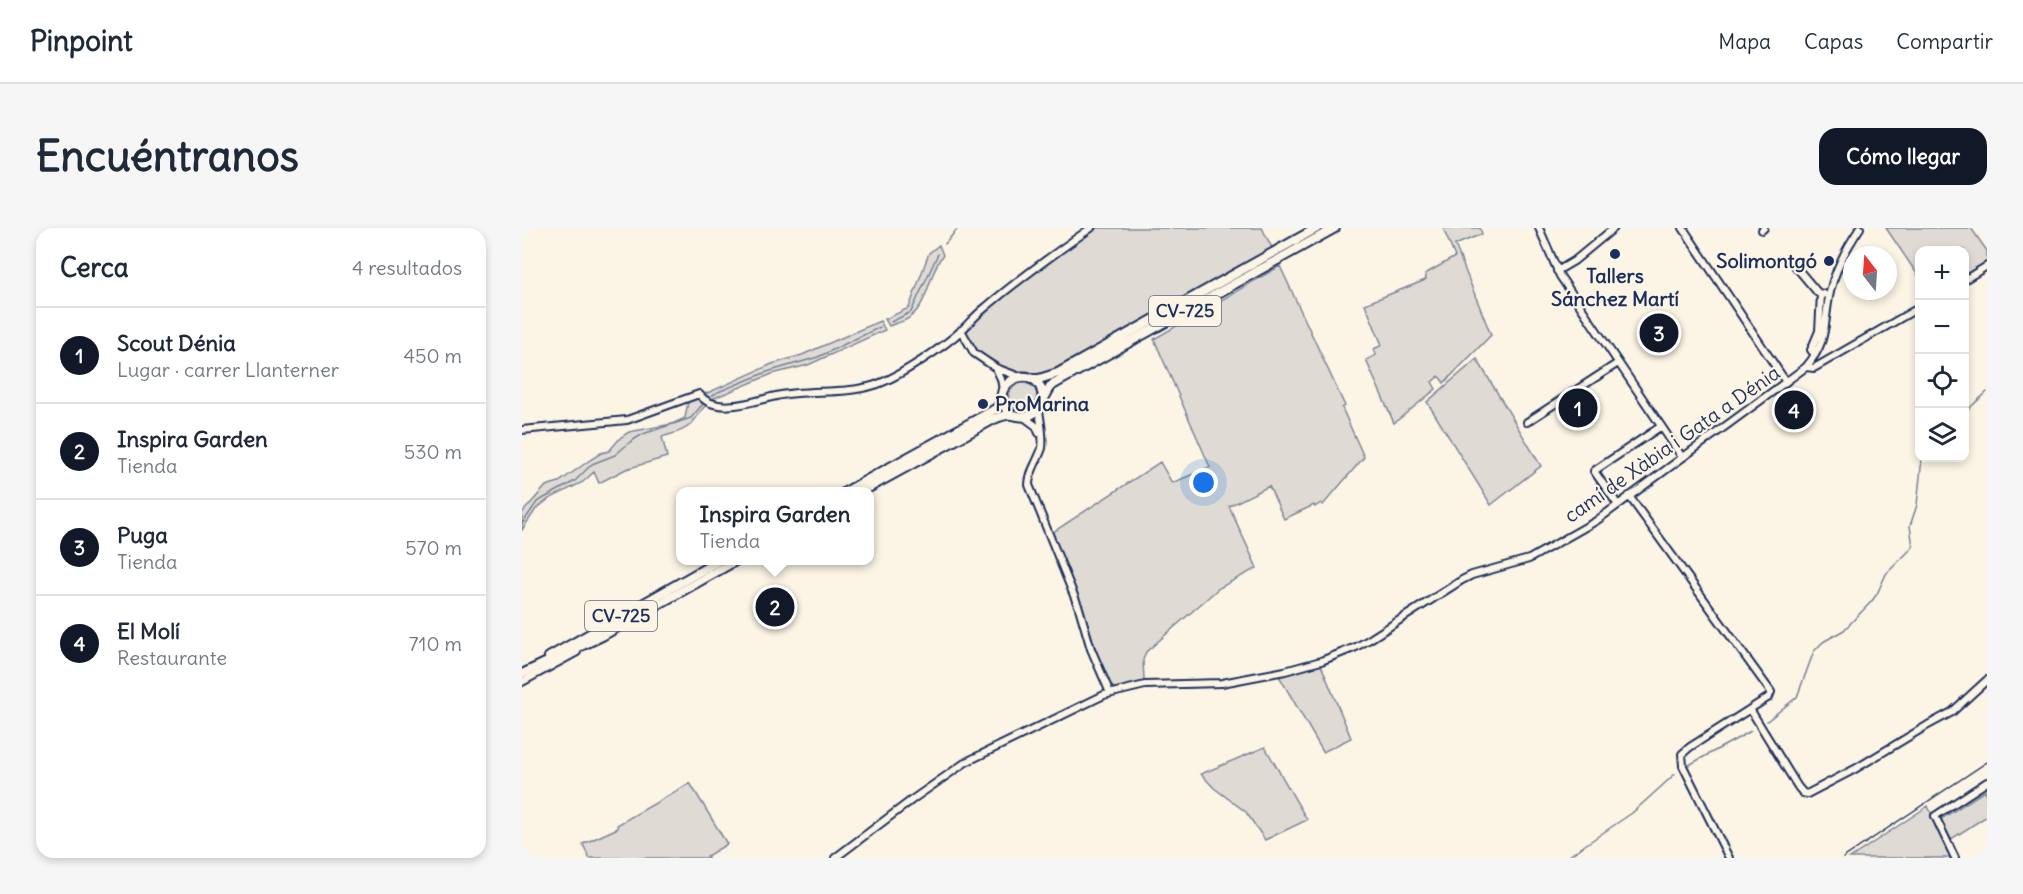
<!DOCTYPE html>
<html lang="es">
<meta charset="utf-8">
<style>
body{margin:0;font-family:Delius,sans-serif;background:#f6f6f7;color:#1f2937}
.controls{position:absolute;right:18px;top:18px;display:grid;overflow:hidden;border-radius:12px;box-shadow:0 3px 9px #0003}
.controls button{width:54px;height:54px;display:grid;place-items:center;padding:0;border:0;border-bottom:2px solid #e0e1e3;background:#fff;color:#1f2937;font:30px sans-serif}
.compass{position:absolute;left:1321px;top:18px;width:54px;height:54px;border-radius:50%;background:#fff;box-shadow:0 3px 9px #0003;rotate:343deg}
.you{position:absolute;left:682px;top:255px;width:21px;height:21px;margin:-15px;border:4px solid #fff;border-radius:50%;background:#1a73e8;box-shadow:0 0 0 9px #1a73e833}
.badge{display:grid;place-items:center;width:39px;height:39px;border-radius:50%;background:#111827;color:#fff;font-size:20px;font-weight:700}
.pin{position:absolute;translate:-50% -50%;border:3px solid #fff;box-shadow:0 2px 6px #0006}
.popup{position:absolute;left:154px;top:259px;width:198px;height:78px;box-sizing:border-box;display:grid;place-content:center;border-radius:12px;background:#fff;filter:drop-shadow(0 2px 4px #0005);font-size:20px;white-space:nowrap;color:#747a83}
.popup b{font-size:22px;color:#1f2937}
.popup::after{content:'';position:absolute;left:50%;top:100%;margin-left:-12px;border:12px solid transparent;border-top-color:#fff}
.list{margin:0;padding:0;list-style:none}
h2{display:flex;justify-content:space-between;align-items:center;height:78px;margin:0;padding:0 24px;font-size:26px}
h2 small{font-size:20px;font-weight:400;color:#747a83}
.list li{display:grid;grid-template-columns:39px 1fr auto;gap:18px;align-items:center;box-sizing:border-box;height:96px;padding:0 24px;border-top:2px solid #e0e1e3}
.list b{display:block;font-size:22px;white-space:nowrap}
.list p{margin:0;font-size:20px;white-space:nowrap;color:#747a83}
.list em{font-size:20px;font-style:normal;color:#747a83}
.icon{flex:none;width:33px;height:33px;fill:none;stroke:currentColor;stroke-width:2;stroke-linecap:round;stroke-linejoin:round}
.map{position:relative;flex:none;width:1465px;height:630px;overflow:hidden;border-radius:18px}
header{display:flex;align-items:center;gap:36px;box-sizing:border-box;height:84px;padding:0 30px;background:#fff;border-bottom:2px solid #e0e1e3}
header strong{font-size:28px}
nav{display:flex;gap:33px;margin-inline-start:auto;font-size:21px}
.intro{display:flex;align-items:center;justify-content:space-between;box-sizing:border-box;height:144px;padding:0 36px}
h1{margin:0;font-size:42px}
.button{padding:15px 27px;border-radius:18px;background:#111827;color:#fff;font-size:21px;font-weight:700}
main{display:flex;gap:36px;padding:0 36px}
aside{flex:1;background:#fff;border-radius:18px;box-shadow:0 3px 9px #0003}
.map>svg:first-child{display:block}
.green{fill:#dfdbd4;stroke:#7d8599;stroke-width:1.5}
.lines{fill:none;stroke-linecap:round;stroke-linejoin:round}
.stream{stroke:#767f94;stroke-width:1.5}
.minor-casing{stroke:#1b2f5e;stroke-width:10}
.major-casing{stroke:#1b2f5e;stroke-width:12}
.minor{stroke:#fcf5e5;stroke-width:6}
.major{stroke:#fcf5e5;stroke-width:8}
.tram{stroke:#1b2f5e;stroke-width:1.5}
.poi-dot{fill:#1b2f5e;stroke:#fcf5e5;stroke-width:2}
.labels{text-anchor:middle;stroke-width:4.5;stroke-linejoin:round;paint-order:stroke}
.shield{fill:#fcf5e5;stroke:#5e6a86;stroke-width:1.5}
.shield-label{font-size:18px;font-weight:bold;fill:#1b2f5e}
.poi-label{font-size:20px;font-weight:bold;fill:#1b2f5e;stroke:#fcf5e5;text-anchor:end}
.street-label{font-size:20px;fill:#1b2f5e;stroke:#fcf5e5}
</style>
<header>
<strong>Pinpoint</strong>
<nav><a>Mapa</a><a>Capas</a><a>Compartir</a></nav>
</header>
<div class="intro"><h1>Encuéntranos</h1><a class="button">Cómo llegar</a></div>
<main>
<aside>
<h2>Cerca<small>4 resultados</small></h2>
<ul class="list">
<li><span class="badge">1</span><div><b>Scout Dénia</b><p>Lugar · carrer Llanterner</p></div><em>450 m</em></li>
<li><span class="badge">2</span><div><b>Inspira Garden</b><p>Tienda</p></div><em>530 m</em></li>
<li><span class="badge">3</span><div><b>Puga</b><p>Tienda</p></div><em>570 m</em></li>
<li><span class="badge">4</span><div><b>El Molí</b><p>Restaurante</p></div><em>710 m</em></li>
</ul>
</aside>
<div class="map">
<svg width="1465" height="630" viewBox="0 0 1465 630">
<rect width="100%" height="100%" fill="#fcf5e5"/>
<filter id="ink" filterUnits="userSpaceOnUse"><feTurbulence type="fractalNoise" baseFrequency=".0167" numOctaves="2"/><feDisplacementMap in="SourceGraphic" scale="12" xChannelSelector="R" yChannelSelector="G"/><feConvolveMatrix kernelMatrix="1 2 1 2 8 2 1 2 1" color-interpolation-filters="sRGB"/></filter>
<g filter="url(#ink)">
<path class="green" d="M575,0H740L750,20L525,145L516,147L505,143H489L458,125L445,108V103L463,82L529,30Z
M921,0H958L960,6L933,17L969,107L922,155L917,148L910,154L914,161L872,195L844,132L854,127L852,121L860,117L843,76L901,53L904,51L903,46L933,29Z
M1364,0H1449L1465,23V36L1443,50L1442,22H1398L1397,49Z
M417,17L421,27C406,45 408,74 388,89C383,94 373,95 367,98L363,91L387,80L407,25Z
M758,38L823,178L820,180L842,229L801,277L799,275L793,279L792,277L762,291L747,258L707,278L735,340L697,360L624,424L621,432L622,452L620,454L593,460L590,459L581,442L560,380L528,306L638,234L650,255L688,239L632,111Z
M358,93L363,102L286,137L250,146L190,171L181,167L250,136L280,127Z
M955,131L1019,238L969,277L905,174Z
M499,155C531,156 507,198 490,178C482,169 489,158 499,155Z
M175,170L184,177C178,183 174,192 168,197C161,204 149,206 140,209L145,229L104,241L77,255L72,244L61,254L27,271L14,281L0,302V285L24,258L37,254L68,232L79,225L87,223L99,209L107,204L150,196L163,190L166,174Z
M799,437L829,510L801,524L757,448Z
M743,519L785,592L743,612L724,584L692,560L679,546Z
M168,555L205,616L185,628L186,630H67L61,616L96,600L95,597Z
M1464,562L1465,588L1428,612L1419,591Z
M1406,578L1429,630H1328Z"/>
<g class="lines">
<path class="stream" d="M423,16L436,0
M369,94L389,84L416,26
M190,168L196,164L245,144L296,129L358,99
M1442,185L1465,164
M0,296L15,274L53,253L70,236L93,227L108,214L121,206L169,190L181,176
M1245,493L1275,469L1292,423L1301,414L1322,402L1349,374L1355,366L1364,346L1391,319L1388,298L1395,277L1400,230
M1167,537L1229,503
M1044,630L1110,585L1153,546"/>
<defs>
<path id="minor" d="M1017,0L1038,48L1160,229
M1161,0L1264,154
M1240,2L1242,0
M1269,33L1296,65L1302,66
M1035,43L1052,33L1092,0
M1442,52L1465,38
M439,102L452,125L474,140L498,149
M1293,127L1289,122L1297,103L1299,66
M1284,139L1292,140L1398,79
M474,140L479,151L481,162
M517,181C518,193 522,208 520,220C516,233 507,243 507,257L557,380L569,421L588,465
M502,189L514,198L517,205
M1005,194L1096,135
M0,202L105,192L177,166C193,188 232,173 254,168C287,161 320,167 353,157C377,149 422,119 441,101C448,94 455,86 464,79C497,51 533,25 569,0
M1107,268L1249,464L1247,469L1168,519L1160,526L1161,538L1207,630
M1096,277L1072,243L1138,199
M0,454L55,424
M1228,481L1276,559L1281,565L1285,566L1333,541L1406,497L1430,484L1465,452
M313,630L391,571L444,534L582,467L623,457L700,455L763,443L799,433L834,419L848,411L940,352L950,347L1007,331L1074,293L1284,139C1307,112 1301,96 1308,64C1313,42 1325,19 1338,0
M1433,630L1413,588L1465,554"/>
<path id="major" d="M509,151H517L536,145L795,0
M520,174L529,158L534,155L813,0
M323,264L470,183L475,180L480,172
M339,264L472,191C477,189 484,186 490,187C498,188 504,191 512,185C519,180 522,172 520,164C512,130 457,160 490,187
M27,429L198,332
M0,446L80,408L215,332"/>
</defs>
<use href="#minor" class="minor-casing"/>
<use href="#major" class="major-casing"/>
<use href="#minor" class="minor"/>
<use href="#major" class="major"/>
<path class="tram" d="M1321,630L1465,534"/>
</g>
</g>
<g class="poi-dot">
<circle cx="1093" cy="26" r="6"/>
<circle cx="1307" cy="33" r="6"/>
<circle cx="461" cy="176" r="6"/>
</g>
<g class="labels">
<g class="shield">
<rect x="627" y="68" width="72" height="30" rx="4.5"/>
<rect x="63" y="373" width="72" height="30" rx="4.5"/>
</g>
<g class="shield-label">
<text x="663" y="89">CV-725</text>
<text x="99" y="394">CV-725</text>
</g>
<g class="poi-label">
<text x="1295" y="40">Solimontgó</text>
<text x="1093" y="55" text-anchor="middle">Tallers<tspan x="1093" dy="23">Sánchez Martí</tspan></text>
<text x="473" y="183" text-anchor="start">ProMarina</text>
</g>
<g class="street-label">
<text transform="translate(1150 216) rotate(-35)" y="7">camí de Xàbia i Gata a Dénia</text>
</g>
</g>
</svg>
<div class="controls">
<button>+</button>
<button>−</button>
<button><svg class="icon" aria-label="locate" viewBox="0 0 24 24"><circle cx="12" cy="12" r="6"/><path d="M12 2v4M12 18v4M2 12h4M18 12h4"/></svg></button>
<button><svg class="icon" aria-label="layers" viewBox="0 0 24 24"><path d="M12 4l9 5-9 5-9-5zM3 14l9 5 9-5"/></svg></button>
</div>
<svg class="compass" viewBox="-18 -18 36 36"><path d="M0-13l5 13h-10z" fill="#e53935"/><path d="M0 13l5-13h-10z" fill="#747a83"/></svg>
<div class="you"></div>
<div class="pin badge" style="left:1056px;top:180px">1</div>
<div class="pin badge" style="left:253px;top:379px">2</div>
<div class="popup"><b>Inspira Garden</b>Tienda</div>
<div class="pin badge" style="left:1137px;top:105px">3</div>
<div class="pin badge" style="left:1272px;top:182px">4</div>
</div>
</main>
